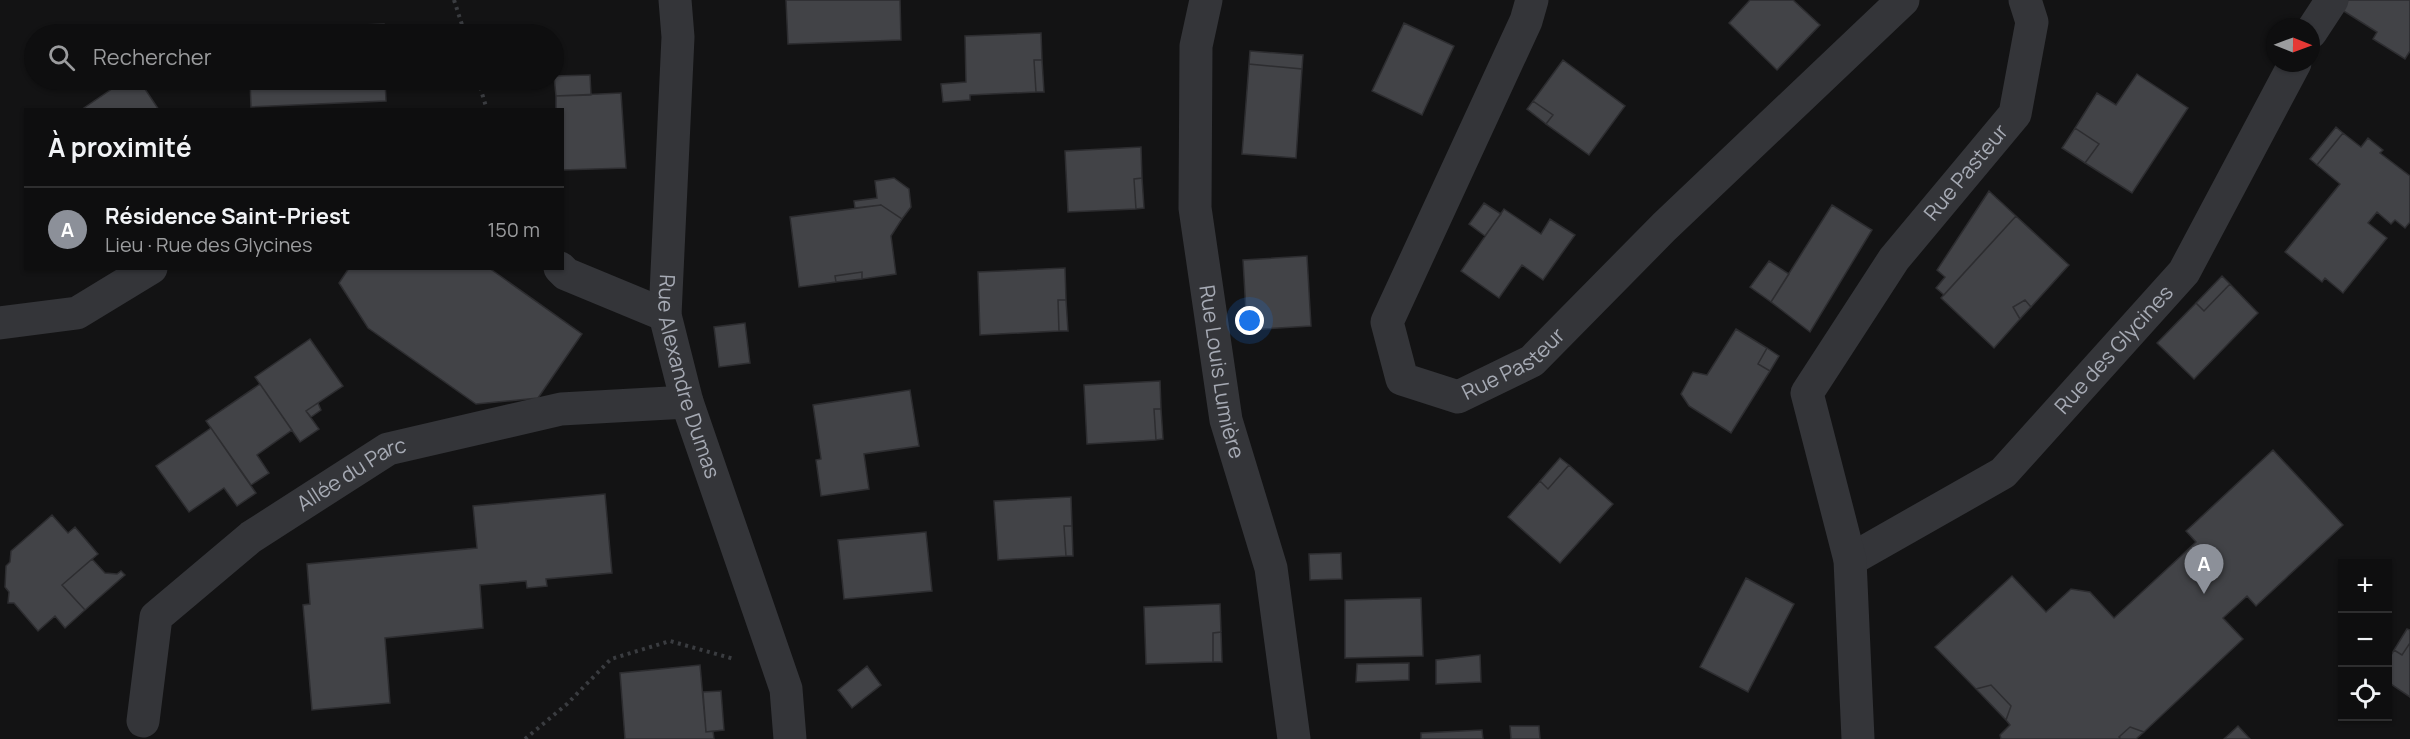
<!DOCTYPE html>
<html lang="fr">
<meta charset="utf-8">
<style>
body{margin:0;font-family:Manrope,sans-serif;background:#1c1c1d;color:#f1f3f6}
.controls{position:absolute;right:18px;bottom:18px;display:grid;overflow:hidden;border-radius:0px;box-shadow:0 2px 4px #0004}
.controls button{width:54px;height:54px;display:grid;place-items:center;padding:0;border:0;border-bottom:2px solid #2e2e2f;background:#0e0e0f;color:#f1f3f6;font:30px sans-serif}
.compass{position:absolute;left:2266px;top:18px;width:54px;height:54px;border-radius:50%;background:#0e0e0f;box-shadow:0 2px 4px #0004;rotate:91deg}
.you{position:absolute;left:1250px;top:321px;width:21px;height:21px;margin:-15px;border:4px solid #fff;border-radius:50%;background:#1a73e8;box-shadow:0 0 0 9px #1a73e833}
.badge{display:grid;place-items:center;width:39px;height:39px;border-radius:50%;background:#8c9099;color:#fff;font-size:20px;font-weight:700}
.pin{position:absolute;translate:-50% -50px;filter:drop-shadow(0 2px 3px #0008)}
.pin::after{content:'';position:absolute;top:32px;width:21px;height:18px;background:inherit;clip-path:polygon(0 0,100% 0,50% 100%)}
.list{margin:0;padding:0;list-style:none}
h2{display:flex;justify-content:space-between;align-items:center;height:78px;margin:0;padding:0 24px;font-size:26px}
h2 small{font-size:20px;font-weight:400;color:#9b9c9e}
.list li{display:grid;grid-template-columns:39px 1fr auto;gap:18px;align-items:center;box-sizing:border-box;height:84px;padding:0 24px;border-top:2px solid #2e2e2f}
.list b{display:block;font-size:22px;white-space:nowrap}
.list p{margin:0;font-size:20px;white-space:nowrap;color:#9b9c9e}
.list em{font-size:20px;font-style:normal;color:#9b9c9e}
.icon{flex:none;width:33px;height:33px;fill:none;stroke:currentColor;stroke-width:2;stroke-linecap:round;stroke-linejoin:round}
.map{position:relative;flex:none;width:2410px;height:739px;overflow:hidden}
.search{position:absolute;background:#0e0e0f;box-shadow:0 2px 4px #0004;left:24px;top:24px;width:540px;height:66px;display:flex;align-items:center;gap:15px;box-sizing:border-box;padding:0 21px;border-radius:33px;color:#9b9c9e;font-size:22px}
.panel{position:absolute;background:#0e0e0f;box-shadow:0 2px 4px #0004;left:24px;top:108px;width:540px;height:162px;border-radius:0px}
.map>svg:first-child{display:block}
.building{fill:#424347;stroke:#2d2d30;stroke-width:1.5}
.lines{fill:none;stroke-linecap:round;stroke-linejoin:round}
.path{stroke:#3a3c40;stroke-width:4;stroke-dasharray:3 4.5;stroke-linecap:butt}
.street{stroke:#343539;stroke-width:33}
.labels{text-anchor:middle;stroke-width:4.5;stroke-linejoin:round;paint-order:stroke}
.street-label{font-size:21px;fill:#a6aab4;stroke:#0e0e0f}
</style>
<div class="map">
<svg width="2410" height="739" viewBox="0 0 2410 739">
<rect width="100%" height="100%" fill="#131314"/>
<path class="building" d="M786,0H900L901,40L788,44Z
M1750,0H1793L1820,25L1777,70L1729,23Z
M2348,0H2410V51L2405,59L2373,39L2377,32L2342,10Z
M1404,23L1454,46L1422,115L1372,91Z
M384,24V34H318L317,27Z
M1041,33L1042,60H1034L1036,92L970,95V100L943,102L941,84L966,82L965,36Z
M1250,51L1303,55L1302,69L1249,64Z
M1034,60H1042L1044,92H1036Z
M1563,60L1625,106L1589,155L1546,124L1553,115L1533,101Z
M1249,64L1302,69L1296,158L1242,154Z
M2137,74L2188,108L2132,193L2085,163L2099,144L2075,128L2097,93L2116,105Z
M590,75L591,95L556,96L554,76Z
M125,80H139L159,110H81Z
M250,80H385L386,101L251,107Z
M621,93L626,168L562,170V110H556V96Z
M1533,101L1553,115L1546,124L1527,109Z
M2336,127L2343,133L2317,165L2310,159Z
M2075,128L2099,144L2085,163L2062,148Z
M2343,133L2361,147L2368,138L2383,150L2380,153L2410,176V222L2405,228L2395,220L2391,224L2377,212L2368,223L2387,238L2343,293L2325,278L2322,282L2285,252L2340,184L2317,165Z
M1141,147L1142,178L1134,179L1136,209L1068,212L1065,151Z
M894,178L909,189L911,207L902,219L881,205L855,208L854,201L877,198L875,181Z
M1142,178L1144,208L1136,209L1134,179Z
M1989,191L2016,216L1944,295L1936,288L1945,277L1937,270Z
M1484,203L1501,214L1485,236L1469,224Z
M881,205L902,219L891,236L896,274L862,279V272L835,276L836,282L799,287L790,217Z
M1832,205L1872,230L1810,332L1771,302Z
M1504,209L1541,234L1550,219L1575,235L1543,280L1522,265L1499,298L1461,271Z
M2016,216L2069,265L2031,307L2025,300L2013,307L2020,319L1994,348L1941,298Z
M1307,256L1311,326L1247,330L1243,260Z
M1769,261L1789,274L1771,302L1750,287Z
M349,268H489L582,334L538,398L476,404L368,328L339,283Z
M1065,268L1066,300H1058L1059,331L980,335L978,272Z
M862,272V279L836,282L835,276Z
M2222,276L2230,284L2204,311L2196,303Z
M2230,284L2258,313L2194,379L2157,343L2196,303L2204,311Z
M1058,300H1066L1068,331H1059Z
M2025,300L2031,307L2020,319L2013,307Z
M745,323L750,363L719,367L714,327Z
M1736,329L1767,348L1758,364L1770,371L1731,433L1689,406L1681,394L1693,372L1707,375Z
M310,339L343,386L306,411L319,429L300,442L255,377Z
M1767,348L1779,356L1770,371L1758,364Z
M1160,381L1161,409H1154L1156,440L1087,444L1084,385Z
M260,384L292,430L257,455L269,473L251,485L206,421Z
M910,390L919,446L864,454L869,489L821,496L816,460L821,459L813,405Z
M318,403L321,410L311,417L306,411Z
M1154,409H1161L1163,439L1156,440Z
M211,428L256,493L237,506L224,488L189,512L156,466Z
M2273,450L2343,525L2256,606L2247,596L2223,618L2243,639L2144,732L2130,727L2119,737L2120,739H2001L2000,735L2010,725L2006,720L2011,706L1991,685L1976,689L1935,647L2012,576L2046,612L2071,589L2090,592L2114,618L2196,542L2186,531Z
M1560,458L1569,465L1548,489L1540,481Z
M1569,465L1613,504L1560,563L1508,517L1540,481L1548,489Z
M605,494L612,573L546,579L547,586L527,588L526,581L480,585L483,628L385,638L390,703L312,710L303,605L310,604L307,564L477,548L473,506Z
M1071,497L1072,526H1064L1066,556L998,560L994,501Z
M52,515L68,533L75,527L98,554L62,585L85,610L65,628L55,616L38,631L14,603H8L9,592L5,587L6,566L10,562L11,551Z
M1064,526H1072L1073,556H1066Z
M926,532L932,591L844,599L838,540Z
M1341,553L1342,579L1310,580L1309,554Z
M92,559L105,573L117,574L121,571L125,575L85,610L62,585Z
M1746,578L1794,604L1748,692L1700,667Z
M1421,598L1423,656L1345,658V600Z
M1220,604L1221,632L1213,633V662L1146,664L1144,607Z
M2407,629L2410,630V643L2402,655L2394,650Z
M1221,632L1222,662H1213V633Z
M2410,643V697L2388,682V660L2394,650L2402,655Z
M1480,655L1481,682L1436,684V660Z
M1409,663V680L1356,682L1357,664Z
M700,665L706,732L713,731L714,739H625L620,673Z
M867,666L881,685L852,708L838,690Z
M1991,685L2011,706L2006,720L1976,689Z
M721,691L724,730L706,732L703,692Z
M1510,726H1539L1540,739H1511Z
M2238,726L2250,739H2224Z
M2130,727L2144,732L2136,739H2121L2119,737Z
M1482,730L1483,739H1421V733Z"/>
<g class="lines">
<path class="path" d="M454,0L465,34
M478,80L487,110
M525,739L567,704L611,659L670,641L734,659"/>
<g class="street">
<path id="s1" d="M675,0L678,37L665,315L687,402L786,689L790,739"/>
<path id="s2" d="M1206,0L1196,46L1195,208L1226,420L1271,568L1294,739"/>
<path id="s3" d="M1532,0L1526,21L1387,322L1402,379L1458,397L1532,361L1664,227L1903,0"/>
<path d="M2311,32L2332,0"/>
<path d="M560,268L566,274L665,315"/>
<path d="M0,323L77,313L151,268"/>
<path id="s4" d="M1850,560L2003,473L2184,272L2295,63"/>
<path id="s5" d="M143,721L156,617L251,537L388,449L561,409L687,402"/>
<path id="s6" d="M1858,739L1850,560L1807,393L1894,259L2015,114L2032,22L2025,0"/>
</g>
</g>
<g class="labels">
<g class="street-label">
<text dy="7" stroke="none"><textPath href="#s6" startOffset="624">Rue Pasteur</textPath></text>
<text dy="7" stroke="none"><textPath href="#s4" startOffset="342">Rue des Glycines</textPath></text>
<text dy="7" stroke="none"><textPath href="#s3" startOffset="536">Rue Pasteur</textPath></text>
<text dy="7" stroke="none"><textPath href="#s2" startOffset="375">Rue Louis Lumière</textPath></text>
<text dy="7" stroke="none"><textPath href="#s1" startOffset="380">Rue Alexandre Dumas</textPath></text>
<text dy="7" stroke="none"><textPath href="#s5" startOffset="348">Allée du Parc</textPath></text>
</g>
</g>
</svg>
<div class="controls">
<button>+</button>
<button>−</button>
<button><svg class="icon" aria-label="locate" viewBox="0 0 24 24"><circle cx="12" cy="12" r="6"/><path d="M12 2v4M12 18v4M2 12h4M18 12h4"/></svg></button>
</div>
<svg class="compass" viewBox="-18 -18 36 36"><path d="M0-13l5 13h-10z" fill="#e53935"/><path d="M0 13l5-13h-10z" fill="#9b9c9e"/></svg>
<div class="you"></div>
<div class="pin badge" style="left:2204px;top:594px">A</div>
<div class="search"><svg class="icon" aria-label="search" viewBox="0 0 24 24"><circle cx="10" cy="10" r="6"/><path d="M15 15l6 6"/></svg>Rechercher</div>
<section class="panel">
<h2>À proximité<small></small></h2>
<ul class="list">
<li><span class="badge">A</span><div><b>Résidence Saint-Priest</b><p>Lieu · Rue des Glycines</p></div><em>150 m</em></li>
</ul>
</section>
</div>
